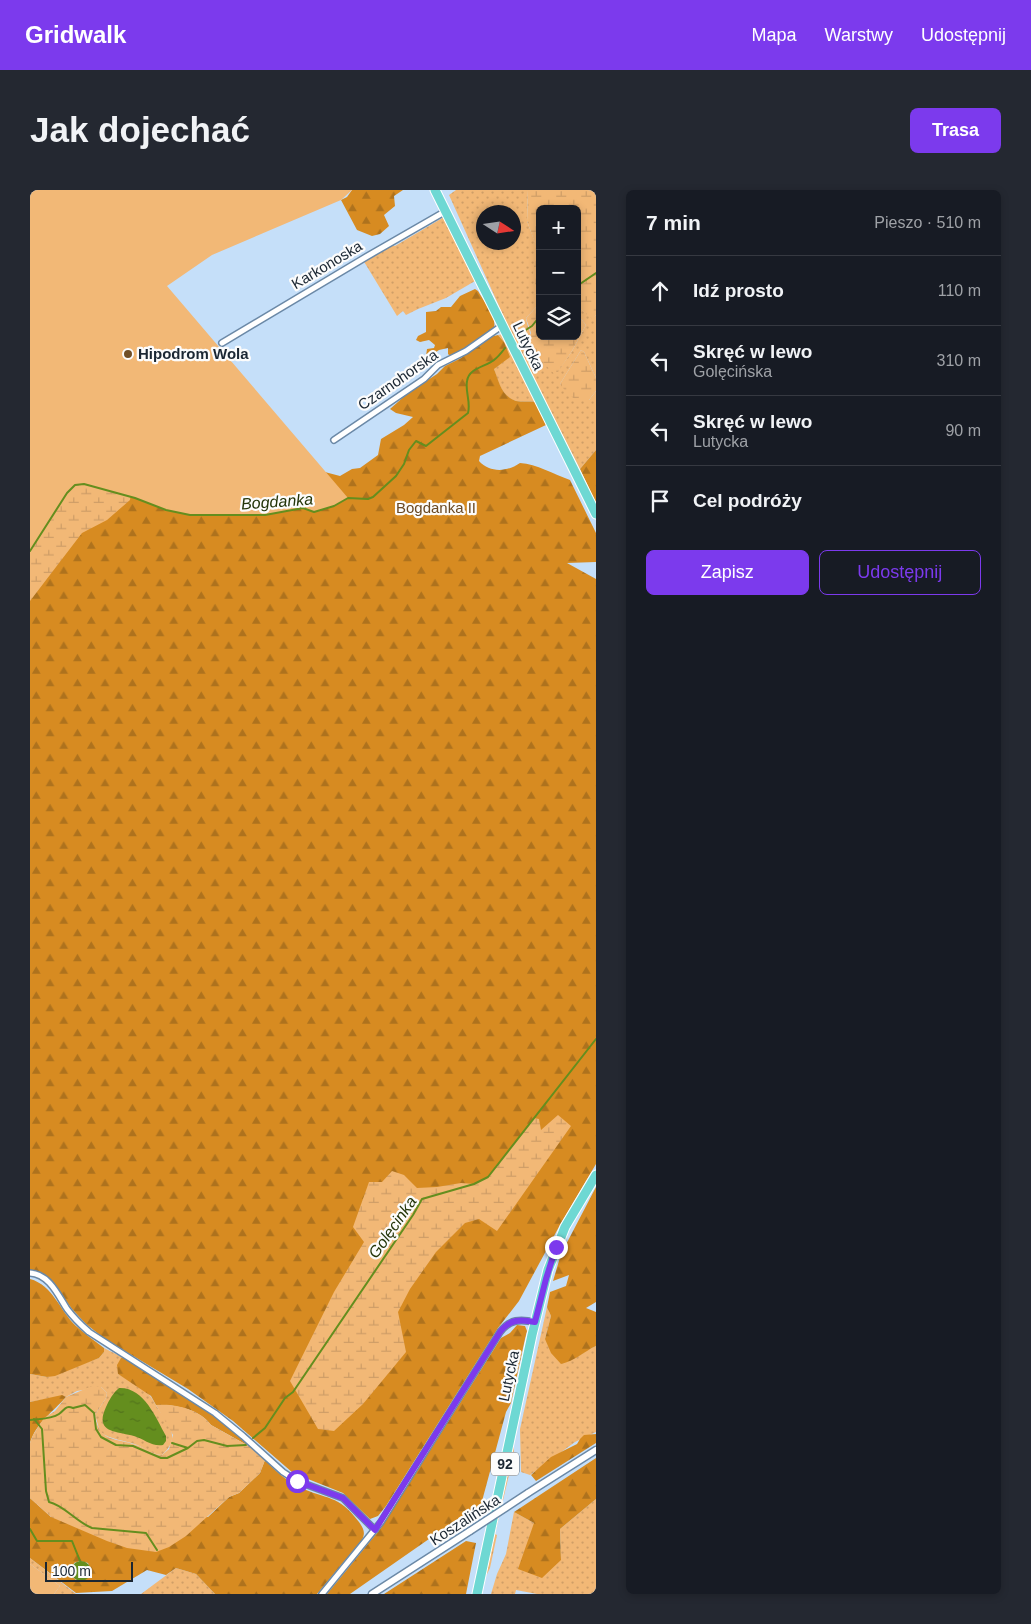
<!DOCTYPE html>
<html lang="pl">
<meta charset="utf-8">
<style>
body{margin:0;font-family:Arial,sans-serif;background:#242831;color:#f1f3f6}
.controls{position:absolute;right:15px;top:15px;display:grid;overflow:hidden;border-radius:8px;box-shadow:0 2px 8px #0003}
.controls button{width:45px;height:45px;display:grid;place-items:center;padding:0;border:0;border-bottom:1px solid #363941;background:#171b24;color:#f1f3f6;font:25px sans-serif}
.compass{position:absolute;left:446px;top:15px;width:45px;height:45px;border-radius:50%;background:#171b24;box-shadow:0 2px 8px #0003;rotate:102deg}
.scale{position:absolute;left:15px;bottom:12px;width:88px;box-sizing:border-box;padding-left:5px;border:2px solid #1b2733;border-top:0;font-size:14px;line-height:18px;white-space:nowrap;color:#1b2733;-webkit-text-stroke:4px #fcfcfc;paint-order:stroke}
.stop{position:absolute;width:15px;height:15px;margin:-11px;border:4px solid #7c3aed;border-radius:50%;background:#fff}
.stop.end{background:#7c3aed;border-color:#fff;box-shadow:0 1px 5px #0008}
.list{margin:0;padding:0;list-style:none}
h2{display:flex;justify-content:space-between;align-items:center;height:65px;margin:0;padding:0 20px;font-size:21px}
h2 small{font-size:16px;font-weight:400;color:#9ea1a6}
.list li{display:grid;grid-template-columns:32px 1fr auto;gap:15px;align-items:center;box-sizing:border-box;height:70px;padding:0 20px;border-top:1px solid #363941}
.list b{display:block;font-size:19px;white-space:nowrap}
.list p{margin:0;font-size:16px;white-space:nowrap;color:#9ea1a6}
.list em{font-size:16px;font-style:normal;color:#9ea1a6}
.actions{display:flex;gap:10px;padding:15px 20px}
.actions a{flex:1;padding:11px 0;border:1px solid #7c3aed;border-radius:8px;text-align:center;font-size:18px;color:#7c3aed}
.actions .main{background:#7c3aed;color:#fff}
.icon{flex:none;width:28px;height:28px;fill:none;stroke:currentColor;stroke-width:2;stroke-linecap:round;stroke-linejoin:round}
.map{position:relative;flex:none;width:566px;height:1404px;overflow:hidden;border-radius:8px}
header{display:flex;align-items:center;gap:30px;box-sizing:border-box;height:70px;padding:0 25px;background:#7c3aed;color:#fff}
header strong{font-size:24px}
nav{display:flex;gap:28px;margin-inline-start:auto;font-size:18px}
.intro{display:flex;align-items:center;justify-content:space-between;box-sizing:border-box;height:120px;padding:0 30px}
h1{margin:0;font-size:35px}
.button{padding:12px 22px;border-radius:8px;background:#7c3aed;color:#fff;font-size:18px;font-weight:700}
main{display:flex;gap:30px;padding:0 30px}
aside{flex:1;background:#171b24;border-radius:8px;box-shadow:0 2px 8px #0003}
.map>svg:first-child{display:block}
.green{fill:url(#green-dots);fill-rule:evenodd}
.forest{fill:url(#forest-firs);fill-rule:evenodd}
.wetland{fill:url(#wetland-marsh)}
.pitch{fill:#f2b876}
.water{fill:url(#water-ripples)}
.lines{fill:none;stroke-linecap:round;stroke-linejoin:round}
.stream{stroke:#648e1e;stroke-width:2}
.minor-casing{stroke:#6b89a7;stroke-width:8}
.tertiary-casing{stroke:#6b89a7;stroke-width:9}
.primary-casing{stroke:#fff;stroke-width:11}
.minor{stroke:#fff;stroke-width:5}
.tertiary{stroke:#fff;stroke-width:6}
.primary{stroke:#6ed8d3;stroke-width:9}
.tertiary-bridge-casing{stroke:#6b89a7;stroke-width:9;stroke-linecap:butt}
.tertiary-bridge{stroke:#fff;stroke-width:6}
.route{stroke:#7c3aed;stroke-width:6}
.poi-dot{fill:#714f27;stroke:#fcfcfc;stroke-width:2}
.labels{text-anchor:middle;stroke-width:4.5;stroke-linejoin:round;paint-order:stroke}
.shield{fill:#fcfcfc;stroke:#5e676f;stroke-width:1}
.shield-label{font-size:14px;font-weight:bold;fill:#1b2733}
.street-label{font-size:15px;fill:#1b2733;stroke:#fcfcfc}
.poi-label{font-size:15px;font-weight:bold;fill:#1b2733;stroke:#fcfcfc;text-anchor:start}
.park-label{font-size:15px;fill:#6a4923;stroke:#fcfcfc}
.water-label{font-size:16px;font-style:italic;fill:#243509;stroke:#fcfcfc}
</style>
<header>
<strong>Gridwalk</strong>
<nav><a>Mapa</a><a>Warstwy</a><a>Udostępnij</a></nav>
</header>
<div class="intro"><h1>Jak dojechać</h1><a class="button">Trasa</a></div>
<main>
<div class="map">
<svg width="566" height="1404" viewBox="0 0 566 1404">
<defs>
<pattern id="green-dots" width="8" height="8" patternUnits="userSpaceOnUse" patternTransform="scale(1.25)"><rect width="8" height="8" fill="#f2b876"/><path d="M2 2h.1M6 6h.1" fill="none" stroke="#cf9e67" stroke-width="1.8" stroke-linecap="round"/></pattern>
<pattern id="forest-firs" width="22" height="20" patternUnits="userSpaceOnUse" patternTransform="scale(1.25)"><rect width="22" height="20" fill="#d78b21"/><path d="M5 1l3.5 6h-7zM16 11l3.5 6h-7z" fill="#ae721d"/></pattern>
<pattern id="wetland-marsh" width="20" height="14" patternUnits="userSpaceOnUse" patternTransform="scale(1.25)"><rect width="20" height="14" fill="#f2b876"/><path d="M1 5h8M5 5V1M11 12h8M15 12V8" fill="none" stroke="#cf9e67"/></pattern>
<pattern id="water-ripples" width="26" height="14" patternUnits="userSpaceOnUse" patternTransform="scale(1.25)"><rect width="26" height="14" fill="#648e1e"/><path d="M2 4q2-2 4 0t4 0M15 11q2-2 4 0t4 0" fill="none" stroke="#52741b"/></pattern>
</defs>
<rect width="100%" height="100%" fill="#c5dff9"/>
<path class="green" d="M426,0H498L497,31L506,55L510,113L496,128C497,136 501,140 500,148L526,184L542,161L556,135L547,124V116L562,128L566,125V188L554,162L551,160L530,194L559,210L566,201V260L550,279L482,145L419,5ZM453,22H483V52H453Z
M414,27L445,91L416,108L388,119L376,125L373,121L367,126L333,70L362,55L365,56Z
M473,144L506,212C499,211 491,212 486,211C471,206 468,191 464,179L474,152L468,145Z
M517,1117L521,1126L515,1149L549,1166L555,1161L566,1156V1242L545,1252L500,1285L491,1282L490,1239Z
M74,1158L94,1168H91L88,1184C98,1190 114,1197 121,1207C124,1211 126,1216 129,1220C141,1237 150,1249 132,1265C120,1264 117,1259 107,1255C94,1250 81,1250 70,1242L65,1225L76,1208L77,1203L71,1197L47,1201L36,1207L32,1206L0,1212V1184L17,1187L69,1168L74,1162Z
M483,1253L484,1261L482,1272L465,1344L467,1345L460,1378L456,1386Z
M566,1309V1404H507L486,1400L485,1404H461L467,1384L476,1364L484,1322L504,1333L531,1370L530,1339Z
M0,1368L46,1404H24L30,1396L0,1374Z
M146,1378L166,1384L185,1404H111Z"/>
<path class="forest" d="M322,0H373L364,6L365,16L354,25L359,36L350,44L342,46L327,40L311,10L317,7Z
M445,99L448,101C454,112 467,126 464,138L443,154L421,167L418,164V158L409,160L400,166H396L397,159L404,158L405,155L399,150L390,152L386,150L388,146L396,142V122L406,121L411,117H421L430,106Z
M468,145L474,152L480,167L464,179C469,191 471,206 486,211C492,212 499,211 506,212L516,235L450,266L449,271C460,283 477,282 490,273C507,274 523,284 540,290L566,343V372L537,373L566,389V974L531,1033L489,1111L468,1138L356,1316L348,1326L340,1329L313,1303L263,1283L203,1231L158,1199L75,1149L56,1134L42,1119L23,1093L12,1083L0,1080V238L291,281L310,286L322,279L330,278L348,265L351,249L374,235L383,227L366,223L360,219L378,203L407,184L415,176L431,168L460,147Z
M566,260V313L550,279Z
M566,997V1112L556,1118L566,1122V1156C553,1162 545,1171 531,1174L521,1163L515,1149L521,1126L517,1117L520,1102L536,1096L539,1085L523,1091L531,1064Z
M0,1089C23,1095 30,1121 46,1136C55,1144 65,1151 74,1158V1162L69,1168L25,1186L17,1187L0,1184Z
M487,1135L495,1136L497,1141L495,1149L481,1213L476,1222L448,1326L440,1323L432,1326L320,1404H297L351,1338L471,1148L480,1143Z
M91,1168H94L185,1226L224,1259L181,1235C170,1219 144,1214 126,1215L121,1206L88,1184L87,1175Z
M32,1205L36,1207C23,1222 6,1233 0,1253V1212Z
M566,1244V1253L506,1291L501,1285L521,1267L547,1254L550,1249L554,1245Z
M566,1268V1309L530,1339L531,1370L512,1388L488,1379L504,1333L484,1322Z
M235,1270C244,1280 257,1291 269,1297C297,1310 308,1304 329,1332C333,1338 336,1342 332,1350L287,1404H185L166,1384L146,1378L136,1385L117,1380L82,1401L46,1403L0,1368V1308L21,1327H178L199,1307L209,1303L230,1283ZM50,1371L58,1373L61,1382L59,1387L46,1390L42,1386L44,1373Z
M436,1351L446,1353L436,1404H354Z"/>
<path class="wetland" d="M498,0H566V125L562,129L547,116V19H510V110L503,87L506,56L497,31Z
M510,113V146H547V124L556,135L542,161L526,185C518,179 501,158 500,148C500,142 502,145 500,140C499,135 497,133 496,128Z
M551,160L554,162L566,188V201L559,210H546L537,203L530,194Z
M40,286L101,302L100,310L77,330L52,343L0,411V337Z
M528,925L541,936L467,1041L449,1029L435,1033L406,1062L380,1099L368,1122L376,1162L333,1214L304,1241L288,1239L260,1191L304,1102L334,1052L323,1037L339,992H352L362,981L374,985L387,998L407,997L431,993L444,994L458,987L504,928L509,929L511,940Z
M62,1196L71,1197L77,1203L76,1208L65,1225C69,1253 85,1247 106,1255C117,1258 120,1264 132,1265L139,1259L143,1245L126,1215C144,1213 170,1219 181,1235L224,1259L235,1270L230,1283L209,1303L199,1307L156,1346L139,1357L126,1362L97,1358L77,1351L21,1327L0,1308V1253L3,1245L14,1228L25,1221L36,1207Z"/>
<path class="pitch" d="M0,0H322L311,10L182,65L137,96L318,308L304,316L284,322L273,318L235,325H160L136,320L105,308L55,294L46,295L37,303L0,361Z
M0,1374L30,1396L24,1404H0Z"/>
<path class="water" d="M89,1198C114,1197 126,1228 136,1246V1251L133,1255C122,1257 114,1249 104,1246C86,1241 64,1243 76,1217C79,1210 83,1203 89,1198Z
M41 1381a10 10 0 1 1 20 0a10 10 0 1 1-20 0Z"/>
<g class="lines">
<path class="stream" d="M547,96L566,83
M491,143L502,136L510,126
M0,361L37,303L45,295L54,294L105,308L136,320L160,325H235L273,318L284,322L304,316L318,308L338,309L343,307L366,286L374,274L379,260L386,251L396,256L438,223C441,212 435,202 437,191C439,178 455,177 464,170C468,167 472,162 475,158
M4,1229L12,1239L16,1301L19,1312C34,1315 46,1332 62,1338L116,1343L127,1360
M0,1230C9,1229 22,1229 29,1224C35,1220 35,1215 43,1218L55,1215L64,1223L66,1239L71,1247L86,1255L103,1256L131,1268H137L158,1258L167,1251L174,1250L197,1256L216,1255
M223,1248L235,1238L255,1208L263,1202L383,1025L392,1009L444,994L458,987L566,849
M142,1253L158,1258
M0,1339L7,1351H42L50,1371"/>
<defs>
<path id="minor" d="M192,153L336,67L416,21
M304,250L394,189L408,175L436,161L473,135
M0,1083C19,1084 28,1105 37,1119C43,1127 51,1135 59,1142L185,1223L213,1246L253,1282L267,1291L313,1308L345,1340
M292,1404L351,1332L470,1142C480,1129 490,1129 505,1132"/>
<path id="tertiary" d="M498,1303L566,1260
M342,1404L440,1341"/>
<path id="primary" d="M405,0L566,324
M447,1404L502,1145L518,1080L535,1037L566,985"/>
</defs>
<use href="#minor" class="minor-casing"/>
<use href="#tertiary" class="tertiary-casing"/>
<use href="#primary" class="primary-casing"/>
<use href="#minor" class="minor"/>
<use href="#tertiary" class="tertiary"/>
<use href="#primary" class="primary"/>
<defs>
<path id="tertiary-bridge" d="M440,1341L498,1303"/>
</defs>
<use href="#tertiary-bridge" class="tertiary-bridge-casing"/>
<use href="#tertiary-bridge" class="tertiary-bridge"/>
</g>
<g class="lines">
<path class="route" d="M267,1291L313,1308L345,1340L470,1142C480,1129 490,1129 505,1132L516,1089L526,1057"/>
</g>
<circle class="poi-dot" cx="98" cy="164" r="5"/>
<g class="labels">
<rect class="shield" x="461" y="1262.5" width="28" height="23" rx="4"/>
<g class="shield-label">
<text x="475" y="1279">92</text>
</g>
<g class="street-label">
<text transform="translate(297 75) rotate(-31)" y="5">Karkonoska</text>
<text transform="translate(498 156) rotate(64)" y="5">Lutycka</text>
<text transform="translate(368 190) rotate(-35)" y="5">Czarnohorska</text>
<text transform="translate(479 1186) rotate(-78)" y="5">Lutycka</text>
<text transform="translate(435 1330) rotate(-33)" y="5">Koszalińska</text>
</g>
<g class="poi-label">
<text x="108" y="169">Hipodrom Wola</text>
</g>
<g class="park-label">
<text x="406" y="323">Bogdanka II</text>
</g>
<g class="water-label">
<text transform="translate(247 311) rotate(-4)" y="6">Bogdanka</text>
<text transform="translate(362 1037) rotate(-55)" y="6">Golęcinka</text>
</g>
</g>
</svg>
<div class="controls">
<button>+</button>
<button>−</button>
<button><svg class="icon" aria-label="layers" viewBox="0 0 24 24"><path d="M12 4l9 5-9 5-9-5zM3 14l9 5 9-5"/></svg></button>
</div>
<svg class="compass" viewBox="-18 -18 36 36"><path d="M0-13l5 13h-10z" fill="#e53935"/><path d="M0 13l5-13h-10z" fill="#9ea1a6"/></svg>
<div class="scale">100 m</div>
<div class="stop" style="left:267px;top:1291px"></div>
<div class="stop end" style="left:526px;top:1057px"></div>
</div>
<aside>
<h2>7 min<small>Pieszo · 510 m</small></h2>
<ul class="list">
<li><svg class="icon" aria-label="ahead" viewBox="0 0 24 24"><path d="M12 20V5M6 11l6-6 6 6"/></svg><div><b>Idź prosto</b></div><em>110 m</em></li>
<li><svg class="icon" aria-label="left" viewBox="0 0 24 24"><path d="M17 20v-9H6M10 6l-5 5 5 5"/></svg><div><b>Skręć w lewo</b><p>Golęcińska</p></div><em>310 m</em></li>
<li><svg class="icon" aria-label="left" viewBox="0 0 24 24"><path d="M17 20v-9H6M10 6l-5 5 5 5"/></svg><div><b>Skręć w lewo</b><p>Lutycka</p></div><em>90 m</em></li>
<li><svg class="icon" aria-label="arrive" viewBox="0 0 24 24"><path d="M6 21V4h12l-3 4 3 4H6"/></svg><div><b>Cel podróży</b></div></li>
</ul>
<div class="actions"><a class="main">Zapisz</a><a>Udostępnij</a></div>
</aside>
</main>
